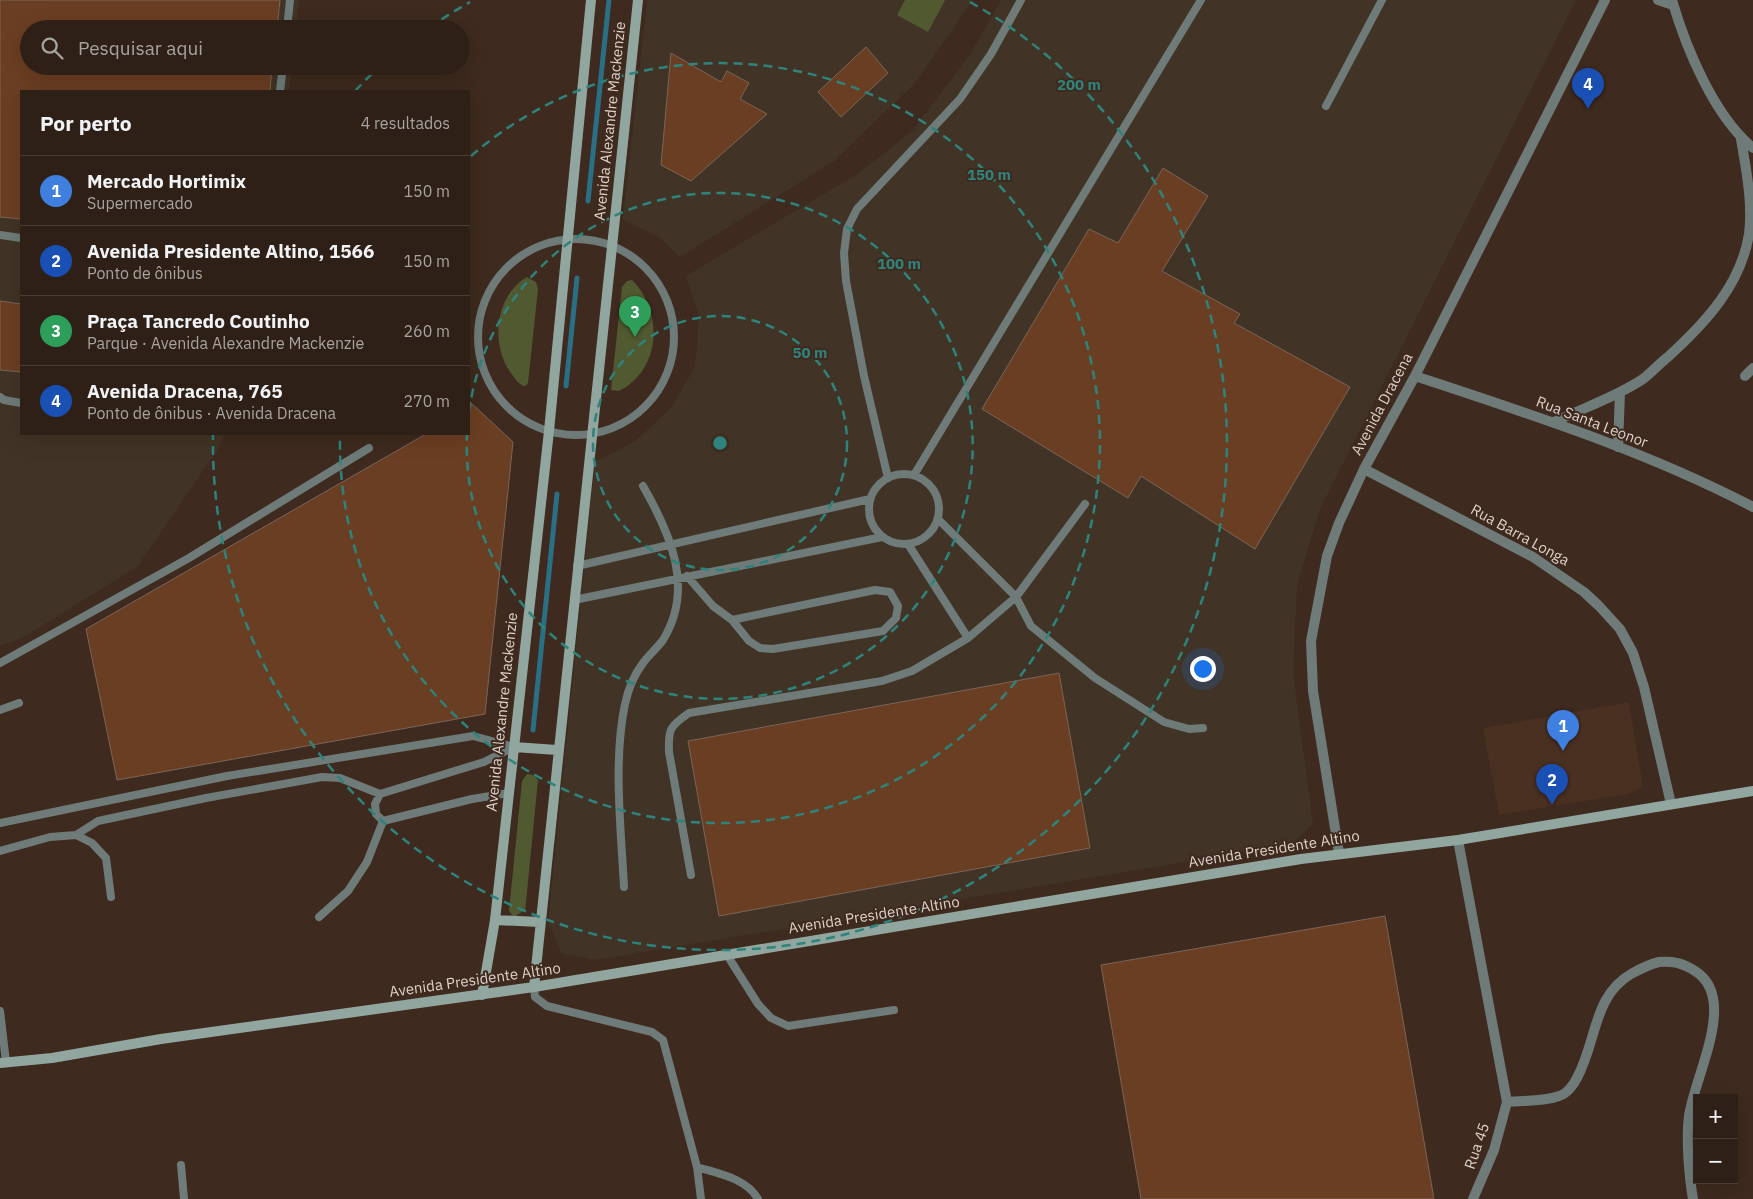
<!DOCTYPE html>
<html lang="pt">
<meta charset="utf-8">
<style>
body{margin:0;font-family:"IBM Plex Sans",sans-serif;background:#3a2d23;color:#f1f3f6}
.controls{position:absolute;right:15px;bottom:15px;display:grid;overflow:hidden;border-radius:0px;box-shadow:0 5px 20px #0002}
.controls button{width:45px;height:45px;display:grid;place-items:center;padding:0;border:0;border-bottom:1px solid #493e35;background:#2e2016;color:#f1f3f6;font:25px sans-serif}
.you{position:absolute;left:1202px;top:668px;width:18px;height:18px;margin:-12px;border:4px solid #fff;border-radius:50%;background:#1a73e8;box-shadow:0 0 0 8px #1a73e833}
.badge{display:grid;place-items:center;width:32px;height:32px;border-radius:50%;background:#eb8dfc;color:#fff;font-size:16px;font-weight:700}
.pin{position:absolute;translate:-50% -41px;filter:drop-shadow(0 1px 2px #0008)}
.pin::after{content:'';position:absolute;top:26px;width:18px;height:15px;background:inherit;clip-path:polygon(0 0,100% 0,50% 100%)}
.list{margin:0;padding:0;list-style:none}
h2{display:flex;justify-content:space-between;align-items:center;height:65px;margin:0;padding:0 20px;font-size:21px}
h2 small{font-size:16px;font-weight:400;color:#a7a3a1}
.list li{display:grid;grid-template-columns:32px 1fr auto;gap:15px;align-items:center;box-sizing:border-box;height:70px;padding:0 20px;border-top:1px solid #493e35}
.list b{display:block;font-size:19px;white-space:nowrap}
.list p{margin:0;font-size:16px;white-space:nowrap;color:#a7a3a1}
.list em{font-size:16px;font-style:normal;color:#a7a3a1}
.icon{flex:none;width:28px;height:28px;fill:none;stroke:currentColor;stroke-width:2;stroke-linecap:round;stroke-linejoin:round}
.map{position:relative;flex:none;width:1753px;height:1199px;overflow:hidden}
.search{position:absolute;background:#2e2016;box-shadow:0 5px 20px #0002;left:20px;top:20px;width:450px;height:55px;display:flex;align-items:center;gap:12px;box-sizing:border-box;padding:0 18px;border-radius:28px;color:#a7a3a1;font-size:19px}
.panel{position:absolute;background:#2e2016;box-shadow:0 5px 20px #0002;left:20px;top:90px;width:450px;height:345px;border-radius:0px}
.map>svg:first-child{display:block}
.built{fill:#4a3021}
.industrial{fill:#413426}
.green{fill:#515931}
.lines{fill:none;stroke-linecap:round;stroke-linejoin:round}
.stream{stroke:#2a6f83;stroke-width:5}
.building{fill:#6a3e22;stroke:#7c6558}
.lane{stroke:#6e7b78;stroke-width:8}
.street{stroke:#6e7b78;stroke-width:10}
.secondary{stroke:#92a6a0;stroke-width:10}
.ring{fill:none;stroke:#2e847c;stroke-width:2.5;stroke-dasharray:9 6}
.labels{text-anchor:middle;stroke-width:4;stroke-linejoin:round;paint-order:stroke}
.street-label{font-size:15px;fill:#ded1ca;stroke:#3e2a1e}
.centre{fill:#2e847c;stroke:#3e2a1e;stroke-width:2.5}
.ring-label{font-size:15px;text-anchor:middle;font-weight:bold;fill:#2e847c;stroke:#3e2a1e;stroke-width:4;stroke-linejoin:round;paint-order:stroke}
</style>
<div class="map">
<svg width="1753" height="1199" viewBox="0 0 1753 1199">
<rect width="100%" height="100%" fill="#3e2a1e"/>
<path class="built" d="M1629,702L1643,787L1628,794L1499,815L1483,728Z"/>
<path class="industrial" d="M0,0H299L296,29H29V66H292L289,91H21V434H225L219,447L138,566L24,637L0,646Z
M647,0H973L914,84L834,161L680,257L659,237L623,220Z
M1001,0H1576L1320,509L1297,586L1293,673L1313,824L1292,844L595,960L561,953L548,922L595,462L634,442L671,408L695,367L699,316L686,276L859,173L911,132L971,53Z"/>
<path class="green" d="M905,0H945L928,32L897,15Z
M527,277L536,282L538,289L528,383L525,386C519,385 515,379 511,373C490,345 495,295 527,277Z
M632,280C664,312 661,370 619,391L611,390L622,287L627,281Z
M527,774L533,775L538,780L526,902L525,910L514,917L509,911L522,781Z"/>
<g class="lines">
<path class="stream" d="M588,201L609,0
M566,386L577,278
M533,730L557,494"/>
</g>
<path class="building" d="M0,0H280L277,29H29V66H272L270,91H21V219L0,217Z
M866,47L888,73L841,117L818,92Z
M671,53L721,82L727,71L749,83L740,99L767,114L691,181L661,165Z
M1163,168L1208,196L1162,271L1240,314L1234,323L1350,387L1255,549L1141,476L1128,498L982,409L1089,229L1118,243Z
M0,301L21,304V372L0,370Z
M469,401L513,442L485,714L117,780L86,629L426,434H469Z
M1059,673L1090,848L719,916L688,741Z
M1385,916L1434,1199H1141L1101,965Z"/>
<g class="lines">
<path class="lane" d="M287,29L290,0
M280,91L283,66
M1326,106L1382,0
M0,235L21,238
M478 337a98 98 0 1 1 196 0a98 98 0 1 1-196 0Z
M0,397L4,400L21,403
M869 509a35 35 0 1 1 70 0a35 35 0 1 1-70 0Z
M914,475L1201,0
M888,478L864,376L846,281L844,253L847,229L857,209L960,99L991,54L1021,0
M938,519L1016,597L1031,626L1095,678L1164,722L1189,729L1203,728
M908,544L968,638
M577,566L870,499
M687,576L713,606L732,620L749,641L760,648L773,649L883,631L896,618L898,606L890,592L875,590L732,620
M574,600L882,537
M0,663L189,558L369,448
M0,710L19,703
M509,793L472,799L387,820L383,821L376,814L375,804L380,794L484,762L514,747
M0,823L227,776L473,736L514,747
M76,835L98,821L206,798L322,777L340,778L380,794
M0,851L50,837L76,835L92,843L106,858L111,897
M691,875L669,752C668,729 670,726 689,713L882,681L912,671L968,638L1016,597L1085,504
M624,887C621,829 613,761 625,704C628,690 634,675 643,663C649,655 657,648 663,640C695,588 670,533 643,486
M319,917L348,891L367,862L383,821
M727,955L758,1004L771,1018L788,1026L894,1010
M534,987L535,997L547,1006L652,1032L663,1040L697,1167L701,1199
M0,1011L6,1062
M181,1165L184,1199
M697,1167C719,1174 746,1178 758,1199"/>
<path class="street" d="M1658,0L1673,5
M1672,0C1686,48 1714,116 1753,148
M1415,376C1530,414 1646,451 1753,507
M1745,376L1753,368
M1554,422C1583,408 1616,397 1643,379C1652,372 1660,363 1669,356C1705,323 1741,285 1749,234C1753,203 1746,169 1741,139
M1618,447L1620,392
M1364,469L1533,557L1584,592L1599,606L1620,629L1633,653L1644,687L1671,804
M1458,840L1507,1102C1523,1100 1543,1102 1559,1096C1567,1094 1574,1084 1577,1078C1597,1041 1593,996 1631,974C1640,969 1650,964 1659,962C1673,961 1683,963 1695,971C1739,998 1694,1077 1689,1116C1686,1139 1689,1176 1693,1199
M1339,853L1313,691L1311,641L1327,556L1339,523L1364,469L1415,376L1605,0
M1473,1199L1494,1150L1507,1102"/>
<path class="secondary" d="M514,747L557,750
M495,920L540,922
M534,987L638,0
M482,995L495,920L549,431L591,0
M0,1063L52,1058L161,1039L534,987L1301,859L1458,840L1753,791"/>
</g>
<g class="ring">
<circle cx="720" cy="443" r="127"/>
<path d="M469 412A253 253 0 1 1 467 434"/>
<path d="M471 156A380 380 0 1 1 340 436"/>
<path d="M355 91A507 507 0 0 1 377 69M429 28A507 507 0 0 1 470 2M970 2A507 507 0 1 1 213 434"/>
</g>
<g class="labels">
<g class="street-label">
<text transform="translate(610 121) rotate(-84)" y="5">Avenida Alexandre Mackenzie</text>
<text transform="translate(1382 404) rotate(-62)" y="5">Avenida Dracena</text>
<text transform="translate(1592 422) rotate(21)" y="5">Rua Santa Leonor</text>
<text transform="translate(1520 535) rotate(29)" y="5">Rua Barra Longa</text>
<text transform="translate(502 712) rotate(-84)" y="5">Avenida Alexandre Mackenzie</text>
<text transform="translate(1274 849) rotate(-9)" y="5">Avenida Presidente Altino</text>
<text transform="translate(874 915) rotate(-9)" y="5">Avenida Presidente Altino</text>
<text transform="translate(475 980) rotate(-8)" y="5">Avenida Presidente Altino</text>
<text transform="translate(1477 1146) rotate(-71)" y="5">Rua 45</text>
</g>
</g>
<circle cx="720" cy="443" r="8" class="centre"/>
<g class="ring-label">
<text x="1079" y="90">200 m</text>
<text x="989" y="180">150 m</text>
<text x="899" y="269">100 m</text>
<text x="810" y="358">50 m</text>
</g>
</svg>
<div class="controls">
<button>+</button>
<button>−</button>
</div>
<div class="you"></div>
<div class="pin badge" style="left:1563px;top:751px;background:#3f7fe0">1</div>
<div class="pin badge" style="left:1552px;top:805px;background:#1a4fb4">2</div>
<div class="pin badge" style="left:635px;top:337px;background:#2e9e5b">3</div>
<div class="pin badge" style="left:1588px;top:109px;background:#1a4fb4">4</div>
<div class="search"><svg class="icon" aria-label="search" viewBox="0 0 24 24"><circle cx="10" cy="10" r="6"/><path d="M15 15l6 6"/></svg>Pesquisar aqui</div>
<section class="panel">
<h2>Por perto<small>4 resultados</small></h2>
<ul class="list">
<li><span class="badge" style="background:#3f7fe0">1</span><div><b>Mercado Hortimix</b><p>Supermercado</p></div><em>150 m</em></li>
<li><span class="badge" style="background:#1a4fb4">2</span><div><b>Avenida Presidente Altino, 1566</b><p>Ponto de ônibus</p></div><em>150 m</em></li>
<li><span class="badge" style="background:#2e9e5b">3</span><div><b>Praça Tancredo Coutinho</b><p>Parque · Avenida Alexandre Mackenzie</p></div><em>260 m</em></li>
<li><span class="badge" style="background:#1a4fb4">4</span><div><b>Avenida Dracena, 765</b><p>Ponto de ônibus · Avenida Dracena</p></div><em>270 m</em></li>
</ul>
</section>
</div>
